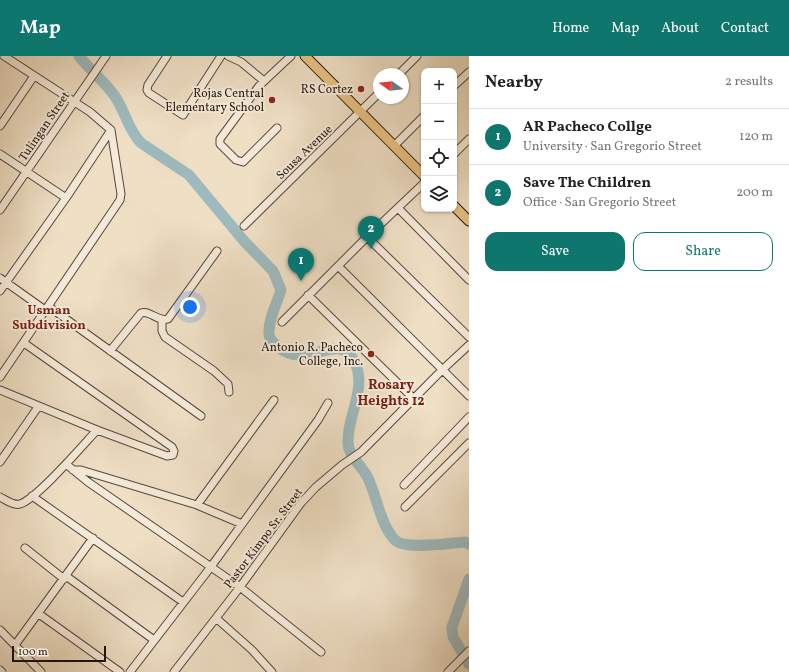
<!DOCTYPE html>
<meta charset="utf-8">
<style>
body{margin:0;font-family:Vollkorn,serif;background:#f2f2f2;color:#202124}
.controls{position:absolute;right:12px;top:12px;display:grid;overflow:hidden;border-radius:8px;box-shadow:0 1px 3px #0004}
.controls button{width:36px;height:36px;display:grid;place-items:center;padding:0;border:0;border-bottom:1px solid #e0e0e0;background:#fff;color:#202124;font:20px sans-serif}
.compass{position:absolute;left:373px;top:12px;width:36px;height:36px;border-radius:50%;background:#fff;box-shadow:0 1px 3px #0004;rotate:285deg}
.scale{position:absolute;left:12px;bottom:10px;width:94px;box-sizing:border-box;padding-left:4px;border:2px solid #23160e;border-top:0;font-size:11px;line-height:14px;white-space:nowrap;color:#23160e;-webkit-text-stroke:3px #f5ead9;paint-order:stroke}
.you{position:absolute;left:190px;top:251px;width:14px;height:14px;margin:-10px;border:3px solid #fff;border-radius:50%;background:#1a73e8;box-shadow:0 0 0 6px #1a73e833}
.badge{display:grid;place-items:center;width:26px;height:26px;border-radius:50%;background:#0f766e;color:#fff;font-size:13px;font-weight:700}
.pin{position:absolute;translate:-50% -33px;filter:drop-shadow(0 1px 2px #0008)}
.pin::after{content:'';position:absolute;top:21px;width:14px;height:12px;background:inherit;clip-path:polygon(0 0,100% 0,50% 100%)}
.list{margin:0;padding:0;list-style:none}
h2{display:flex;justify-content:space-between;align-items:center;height:52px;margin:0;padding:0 16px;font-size:17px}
h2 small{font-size:13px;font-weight:400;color:#757577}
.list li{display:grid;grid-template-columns:26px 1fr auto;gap:12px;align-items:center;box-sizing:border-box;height:56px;padding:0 16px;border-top:1px solid #e0e0e0}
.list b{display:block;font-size:15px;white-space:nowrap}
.list p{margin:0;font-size:13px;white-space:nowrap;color:#757577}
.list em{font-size:13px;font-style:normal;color:#757577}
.actions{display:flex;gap:8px;padding:12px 16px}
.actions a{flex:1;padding:9px 0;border:1px solid #0f766e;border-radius:12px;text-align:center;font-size:14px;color:#0f766e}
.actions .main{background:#0f766e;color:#fff}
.icon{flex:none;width:22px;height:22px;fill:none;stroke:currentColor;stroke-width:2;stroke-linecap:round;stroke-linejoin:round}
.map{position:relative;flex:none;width:469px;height:616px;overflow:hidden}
header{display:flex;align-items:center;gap:24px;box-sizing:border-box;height:56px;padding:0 20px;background:#0f766e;color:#fff}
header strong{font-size:19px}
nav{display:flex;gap:22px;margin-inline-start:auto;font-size:14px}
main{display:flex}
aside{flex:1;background:#fff}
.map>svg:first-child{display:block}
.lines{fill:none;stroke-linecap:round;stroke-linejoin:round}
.river{stroke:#9ebabe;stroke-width:11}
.minor-casing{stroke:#56483c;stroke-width:9}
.major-casing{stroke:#23160e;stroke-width:11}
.minor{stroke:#f5ead9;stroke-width:7}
.major{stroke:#e8c082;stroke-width:9}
.poi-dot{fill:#8f2418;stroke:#f5ead9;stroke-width:1.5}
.labels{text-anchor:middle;stroke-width:4;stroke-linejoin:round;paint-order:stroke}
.poi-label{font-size:12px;fill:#23160e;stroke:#f5ead9;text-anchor:end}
.street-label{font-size:12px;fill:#23160e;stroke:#f5ead9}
.neighbourhood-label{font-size:13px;font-weight:bold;fill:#7a1f14;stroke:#f5ead9}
.quarter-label{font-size:14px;font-weight:bold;fill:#7a1f14;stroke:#f5ead9}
</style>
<header>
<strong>Map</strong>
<nav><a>Home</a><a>Map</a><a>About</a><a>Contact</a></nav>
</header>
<main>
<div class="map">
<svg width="469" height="616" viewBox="0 0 469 616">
<rect width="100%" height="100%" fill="#efdfc5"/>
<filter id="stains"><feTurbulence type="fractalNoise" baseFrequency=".005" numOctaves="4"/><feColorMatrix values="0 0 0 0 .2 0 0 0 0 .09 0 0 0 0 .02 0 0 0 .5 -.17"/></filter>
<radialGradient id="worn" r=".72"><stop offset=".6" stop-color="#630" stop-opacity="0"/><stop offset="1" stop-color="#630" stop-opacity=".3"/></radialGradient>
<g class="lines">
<path class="river" d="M79,0C90,14 104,25 114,39C125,54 128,74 141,87L189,119L244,185L273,215L281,234C277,247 268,264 269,278C269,283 273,286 277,290C307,316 336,275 353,303C369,330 347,359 348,386C348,401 362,409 368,422C377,441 380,467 394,483C404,495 450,487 465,486L469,488
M469,523L452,571L453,581L469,608"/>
<defs>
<path id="minor" d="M167,0L148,29L147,34L149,37L183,59L221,0
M228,0L241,6L264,25
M399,18L417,0
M454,30L469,16
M0,70L34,20
M277,72L243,106L236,104L220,88V83L259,30L291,0
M394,90L424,60
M0,98L66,142
M454,98L469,83
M398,152L469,224
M0,154L106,0
M244,170L379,37
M367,181L469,281
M338,210L469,340
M0,222L45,254
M0,235L66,142L111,74
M308,239L414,343
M48,250L201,360
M162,264V275L165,281L214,315L228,328L229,336
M282,266L367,181L424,127
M110,295L141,257C150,254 158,266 168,263L217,195
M0,321L120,144L121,138L111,74L90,56L4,0
M0,334L97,374L167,400L173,399L174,395L172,391L24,287
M0,406L38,351
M66,408L88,426L240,531L321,596
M73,414H81L197,449L242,468
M404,429L469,361
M32,440L183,546
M0,441C6,444 14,450 20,448C37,443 83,389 97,374
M197,449L274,344
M405,451L469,387
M25,492L64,523
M66,520L154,584
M39,558L120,616
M216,562L252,594L272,616
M0,574L41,616
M15,589L93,482
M0,614L2,616
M130,616L210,512L318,364L328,347
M174,616L240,531L301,447L316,431L342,409L361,396L442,314L469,289
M448,616L469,595"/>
<path id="major" d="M305,0L424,120
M454,150L469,165"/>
</defs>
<use href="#minor" class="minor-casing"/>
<use href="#major" class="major-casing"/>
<use href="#minor" class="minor"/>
<use href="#major" class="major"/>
</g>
<g class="poi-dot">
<circle cx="361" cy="33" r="4"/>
<circle cx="272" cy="44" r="4"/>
<circle cx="371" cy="298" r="4"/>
</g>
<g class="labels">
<g class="poi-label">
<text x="353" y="37">RS Cortez</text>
<text x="264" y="41">Rojas Central<tspan x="264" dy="14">Elementary School</tspan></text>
<text x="363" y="295">Antonio R. Pacheco<tspan x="363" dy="14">College, Inc.</tspan></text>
</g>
<g class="street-label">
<text transform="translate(44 70) rotate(-56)" y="4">Tulingan Street</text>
<text transform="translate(304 96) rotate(-44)" y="4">Sousa Avenue</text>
<text transform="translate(263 482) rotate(-53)" y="4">Pastor Kimpo Sr. Street</text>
</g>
<g class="neighbourhood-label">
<text x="49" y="258">Usman<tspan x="49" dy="15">Subdivision</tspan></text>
</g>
<g class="quarter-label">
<text x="391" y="333">Rosary<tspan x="391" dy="16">Heights 12</tspan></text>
</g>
</g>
<rect width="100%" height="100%" filter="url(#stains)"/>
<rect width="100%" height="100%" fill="url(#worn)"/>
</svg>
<div class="controls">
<button>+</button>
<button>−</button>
<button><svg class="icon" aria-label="locate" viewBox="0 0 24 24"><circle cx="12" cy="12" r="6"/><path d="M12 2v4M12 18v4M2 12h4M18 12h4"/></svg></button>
<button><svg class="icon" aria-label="layers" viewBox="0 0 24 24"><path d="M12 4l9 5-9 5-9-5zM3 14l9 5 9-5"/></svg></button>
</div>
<svg class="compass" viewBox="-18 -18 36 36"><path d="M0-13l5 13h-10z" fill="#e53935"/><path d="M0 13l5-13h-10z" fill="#757577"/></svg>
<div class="scale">100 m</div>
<div class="you"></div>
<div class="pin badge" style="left:301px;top:225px">1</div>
<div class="pin badge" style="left:371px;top:193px">2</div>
</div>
<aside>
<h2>Nearby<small>2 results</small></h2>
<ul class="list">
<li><span class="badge">1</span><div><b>AR Pacheco Collge</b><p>University · San Gregorio Street</p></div><em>120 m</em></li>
<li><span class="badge">2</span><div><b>Save The Children</b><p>Office · San Gregorio Street</p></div><em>200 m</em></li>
</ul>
<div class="actions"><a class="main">Save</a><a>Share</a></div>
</aside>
</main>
